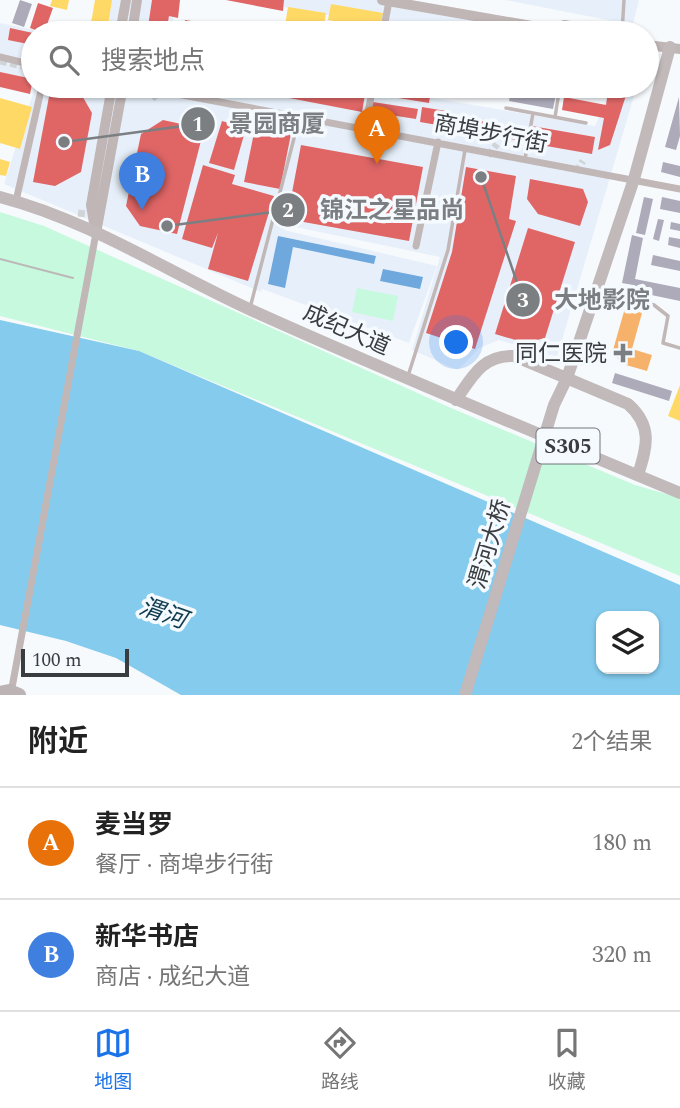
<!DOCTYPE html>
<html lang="zh">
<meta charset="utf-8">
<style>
body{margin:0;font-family:Spectral,"Noto Sans SC",serif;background:#f6f6f6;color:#222}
.controls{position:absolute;right:21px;bottom:21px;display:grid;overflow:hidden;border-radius:14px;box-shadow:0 2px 5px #0004}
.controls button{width:63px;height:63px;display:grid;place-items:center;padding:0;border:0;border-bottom:2px solid #e0e0e0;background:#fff;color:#222;font:35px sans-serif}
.scale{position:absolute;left:21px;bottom:18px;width:108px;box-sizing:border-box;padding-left:7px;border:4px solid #3a3d40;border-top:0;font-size:19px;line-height:24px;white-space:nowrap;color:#3a3d40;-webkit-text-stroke:5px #f5faff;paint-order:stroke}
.you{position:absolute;left:457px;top:343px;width:24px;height:24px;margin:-18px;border:5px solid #fff;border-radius:50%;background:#1a73e8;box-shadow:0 0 0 10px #1a73e833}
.badge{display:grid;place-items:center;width:46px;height:46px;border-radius:50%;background:#1a73e8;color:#fff;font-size:23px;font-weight:700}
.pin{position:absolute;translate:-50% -58px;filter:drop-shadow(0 2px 4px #0008)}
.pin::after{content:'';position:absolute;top:37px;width:24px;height:21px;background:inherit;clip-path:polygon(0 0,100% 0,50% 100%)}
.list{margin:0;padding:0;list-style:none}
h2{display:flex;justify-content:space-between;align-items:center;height:91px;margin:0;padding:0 28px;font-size:30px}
h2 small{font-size:23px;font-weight:400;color:#767676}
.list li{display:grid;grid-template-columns:46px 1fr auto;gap:21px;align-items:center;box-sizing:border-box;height:112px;padding:0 28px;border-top:2px solid #e0e0e0}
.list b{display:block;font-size:26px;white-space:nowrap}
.list p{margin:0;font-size:23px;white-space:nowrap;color:#767676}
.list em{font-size:23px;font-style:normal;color:#767676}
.icon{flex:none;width:38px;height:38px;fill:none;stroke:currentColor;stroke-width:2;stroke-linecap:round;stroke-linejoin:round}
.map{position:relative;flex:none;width:680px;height:695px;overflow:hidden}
.search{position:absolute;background:#fff;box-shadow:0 2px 5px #0004;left:21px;right:21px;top:21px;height:77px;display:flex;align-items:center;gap:18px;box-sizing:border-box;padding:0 24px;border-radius:38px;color:#767676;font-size:26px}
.sheet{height:315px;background:#fff}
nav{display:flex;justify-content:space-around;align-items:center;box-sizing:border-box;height:98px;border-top:2px solid #e0e0e0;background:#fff;font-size:19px;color:#767676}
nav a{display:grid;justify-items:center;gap:4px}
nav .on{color:#1a73e8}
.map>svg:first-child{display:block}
.built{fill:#e7f0fa}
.green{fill:#c6f9dd}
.water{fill:#84cbee;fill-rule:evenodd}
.homes{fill:#ffd966}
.shops{fill:#e06666}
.schools{fill:#6fa8dc}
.health{fill:#f6b26b}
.building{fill:#adaaba}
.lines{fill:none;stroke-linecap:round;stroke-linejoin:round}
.street-tunnel{stroke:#d1d4d7;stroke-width:7;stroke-dasharray:7 3.5;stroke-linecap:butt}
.lane{stroke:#c1b7b7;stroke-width:3.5}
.street{stroke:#c1b7b7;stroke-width:7}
.secondary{stroke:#c0b6b6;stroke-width:10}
.primary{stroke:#c1b9ba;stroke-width:12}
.highway{stroke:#bcb3b5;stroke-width:14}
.tram{stroke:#bdb8b8;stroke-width:2}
.poi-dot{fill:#7c7f82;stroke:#f5faff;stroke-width:2.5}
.labels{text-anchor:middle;stroke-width:7;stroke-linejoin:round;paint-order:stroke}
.shield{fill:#f5faff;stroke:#727679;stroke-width:2}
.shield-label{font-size:21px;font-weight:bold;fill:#3a3d40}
.street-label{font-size:23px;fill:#3a3d40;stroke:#f5faff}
.poi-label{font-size:23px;fill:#3a3d40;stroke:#f5faff;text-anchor:end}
.water-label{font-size:24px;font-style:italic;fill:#113c50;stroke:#f5faff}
.leader{fill:none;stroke:#7c7f82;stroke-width:2.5}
.callout-dot{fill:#7c7f82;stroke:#f5faff;stroke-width:2.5}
.mark-label{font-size:21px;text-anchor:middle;font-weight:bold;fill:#fff}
.callout-label{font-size:24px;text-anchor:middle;font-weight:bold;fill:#7c7f82;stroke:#f5faff;stroke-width:7;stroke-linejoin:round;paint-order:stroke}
</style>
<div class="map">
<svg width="680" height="695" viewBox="0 0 680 695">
<rect width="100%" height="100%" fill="#f7fafd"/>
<path class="built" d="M107,0H178L170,33H101Z
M248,0H383L551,33H421Z
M505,0H639L633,25Z
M0,23L49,33H33V86H363L595,126L612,86H637L557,357L499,340L479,348L458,370L412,350L440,257L286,225L284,230L437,266L409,343L262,289L261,292L4,184L35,87L0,79Z"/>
<path class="green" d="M0,212L44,226L451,408L635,485L680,498V576L139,351L0,316Z
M357,288L398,296L393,321L352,312Z"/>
<path class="water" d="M0,320L139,351L680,585V695H181L116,658L66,641L0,625ZM601,616H654V669H601Z"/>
<path class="homes" d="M52,0H69L67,10L50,6Z
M95,0H112L107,32L90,29Z
M331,4L383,13L380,29L328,20Z
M288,7L326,13L323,31L285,25Z
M0,98L32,107L20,149L0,143Z
M0,159L10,162L6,176L0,175Z
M680,385V421L668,416Z"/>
<path class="shops" d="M152,0H180L178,18L169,16L166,33H147Z
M226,0H284L283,11Z
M38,3L53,8L44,33L30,28Z
M185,20L204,23L203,33H183Z
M395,23L418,25L444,30V33H394Z
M10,28L33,33V45L8,40Z
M0,72L33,79L30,94L0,87Z
M51,86L80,92L92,113L81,172L55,186L33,182Z
M227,86H348L366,89L362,112Z
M382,86L431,90L429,103L380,95Z
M609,86H629L610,145L598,150L604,118L562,110L564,97L606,105Z
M373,102L418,109L416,119L371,112Z
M422,107L446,111L443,126L420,122Z
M447,115L525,129L523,141L445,128Z
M163,120L204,129L177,234L140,226L126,206L141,134Z
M222,121L246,128L234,170L209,163Z
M532,126L595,137L592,154L529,143Z
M255,128L291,134L280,189L244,182Z
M301,145L423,167L409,241L287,219Z
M203,165L235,175L232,184L274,196L248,281L208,269L218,233L212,248L182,239Z
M466,167L516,176L509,219L516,221L475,349L426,333L452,252Z
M530,179L583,189L588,202L580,226L538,214L527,199Z
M528,228L575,242L545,338L533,341L532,345L495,334Z"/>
<path class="schools" d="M278,236L376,256L374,264L293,247L285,288L268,284Z
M383,269L423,277L420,289L380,281Z"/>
<path class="health" d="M625,308L642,313L632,349L652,355L647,371L626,365L627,361L618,359L613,350Z"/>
<path class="building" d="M20,0L32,4L24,27L12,23Z
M512,86L556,94L553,109L509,101Z
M679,97L680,136L676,150L665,147Z
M663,162L680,166V177L661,172Z
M644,197L653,199L645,235L636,233Z
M662,197L680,201V213L660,209Z
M658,219L664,220L659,241L653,239Z
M671,222L680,224V231L670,229Z
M632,235L643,238L635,279L680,288V301L632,291L633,285L622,283Z
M669,237L680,239V248L668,245Z
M653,255L680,261V271L651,265Z
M615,373L672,391L669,401L612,383Z"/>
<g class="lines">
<path class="street-tunnel" d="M0,61L22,66
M122,86L152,93L157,99
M388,137L391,126L395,125
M488,156L497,144
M576,172L583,161
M78,213L94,215"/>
<path class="lane" d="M622,33L624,0
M506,108L586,123
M555,117L560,86
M525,159L533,113
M599,289L654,305L668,316L663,343L680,348
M250,308L299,119
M408,376L448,250L465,150"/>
<path class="street" d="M383,33L389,1
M0,57L33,65
M135,86L680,189
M365,129L373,86
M16,201L42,86
M416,246L438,142
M11,693L96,233"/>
<path class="secondary" d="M382,0L572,33
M564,25L613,33
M120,33L126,0
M132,33L137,0
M647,45L680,49
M94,223L91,205L112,86
M96,233L123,86"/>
<path class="primary" d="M0,197C89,220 168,272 251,310C393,374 536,433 680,493
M456,400C472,377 482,355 514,356L628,404C653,426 647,447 638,475
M465,695L554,405L567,378L634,179L670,47"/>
<path class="highway" d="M0,693L9,691L19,695"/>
<path class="tram" d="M0,259L73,278"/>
</g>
<path class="poi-dot" d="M619.5 342.5h7v7h7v7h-7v7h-7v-7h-7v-7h7z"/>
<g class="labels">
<rect class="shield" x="536.5" y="428.5" width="63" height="35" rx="5"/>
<g class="shield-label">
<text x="568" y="453">S305</text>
</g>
<g class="street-label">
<text transform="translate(491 133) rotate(11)" y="8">商埠步行街</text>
<text transform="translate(347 329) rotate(24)" y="8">成纪大道</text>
<text transform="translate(489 544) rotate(-73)" y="8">渭河大桥</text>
</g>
<g class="poi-label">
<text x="607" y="361">同仁医院</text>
</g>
<g class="water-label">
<text transform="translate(163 613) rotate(19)" y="8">渭河</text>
</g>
</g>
<path class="leader" d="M64 142L198 124M167 226L288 210M481 177L523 300"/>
<g class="callout-dot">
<circle cx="64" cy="142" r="7"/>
<circle cx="167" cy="226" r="7"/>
<circle cx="481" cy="177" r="7"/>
<circle cx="198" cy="124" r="18"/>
<circle cx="288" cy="210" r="18"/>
<circle cx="523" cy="300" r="18"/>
</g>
<g class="mark-label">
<text x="198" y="131">1</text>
<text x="288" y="217">2</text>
<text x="523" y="307">3</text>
</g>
<g class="callout-label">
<text x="277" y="132">景园商厦</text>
<text x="392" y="218">锦江之星品尚</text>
<text x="602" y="308">大地影院</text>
</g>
</svg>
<div class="controls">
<button><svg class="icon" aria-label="layers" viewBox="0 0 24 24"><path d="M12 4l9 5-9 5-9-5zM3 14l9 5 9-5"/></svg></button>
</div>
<div class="scale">100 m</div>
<div class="you"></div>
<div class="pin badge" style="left:377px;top:164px;background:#e8710a">A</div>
<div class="pin badge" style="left:142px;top:210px;background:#3f7fe0">B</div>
<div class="search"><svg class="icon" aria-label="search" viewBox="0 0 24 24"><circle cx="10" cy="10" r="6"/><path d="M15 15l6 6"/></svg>搜索地点</div>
</div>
<section class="sheet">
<h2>附近<small>2个结果</small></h2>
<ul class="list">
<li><span class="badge" style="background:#e8710a">A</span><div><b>麦当罗</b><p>餐厅 · 商埠步行街</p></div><em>180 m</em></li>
<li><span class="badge" style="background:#3f7fe0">B</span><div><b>新华书店</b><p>商店 · 成纪大道</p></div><em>320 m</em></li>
</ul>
</section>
<nav>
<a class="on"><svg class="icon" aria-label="map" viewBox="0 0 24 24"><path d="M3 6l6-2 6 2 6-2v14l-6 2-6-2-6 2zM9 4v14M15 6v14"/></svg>地图</a>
<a><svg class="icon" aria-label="directions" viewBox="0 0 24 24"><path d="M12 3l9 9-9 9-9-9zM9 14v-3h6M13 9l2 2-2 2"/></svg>路线</a>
<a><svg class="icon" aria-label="saved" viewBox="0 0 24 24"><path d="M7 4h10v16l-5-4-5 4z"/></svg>收藏</a>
</nav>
